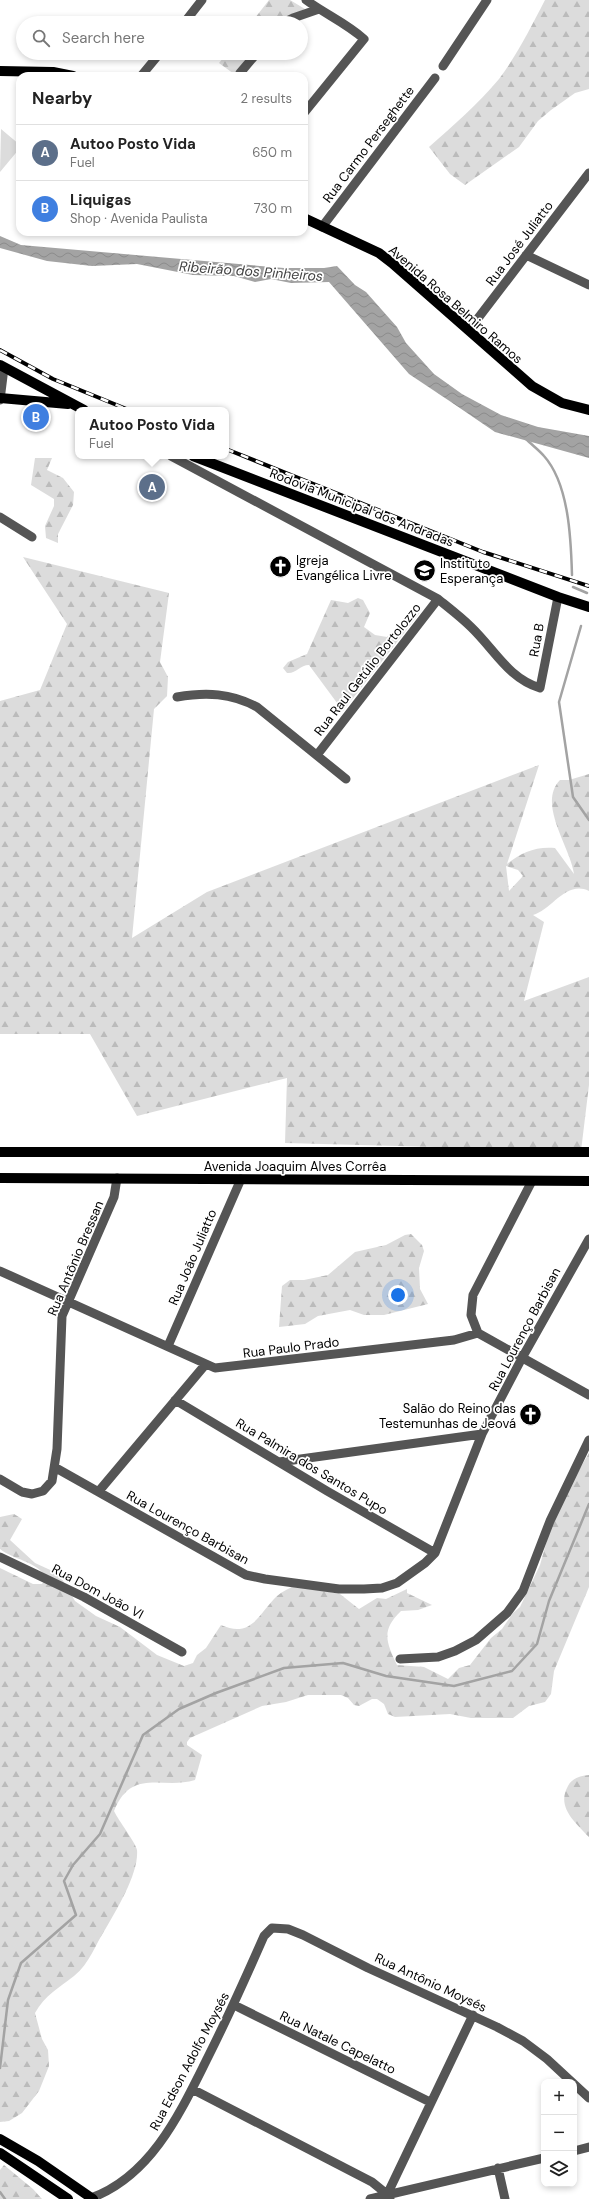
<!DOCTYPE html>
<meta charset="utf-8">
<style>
body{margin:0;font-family:"DM Sans",sans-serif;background:#f2f2f2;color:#222}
.controls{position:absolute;right:12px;bottom:12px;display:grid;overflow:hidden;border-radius:8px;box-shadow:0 2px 6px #0003}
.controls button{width:36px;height:36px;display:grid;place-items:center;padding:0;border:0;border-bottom:1px solid #e0e0e0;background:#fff;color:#222;font:20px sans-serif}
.you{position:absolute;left:398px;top:1295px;width:14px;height:14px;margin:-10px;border:3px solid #fff;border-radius:50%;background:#1a73e8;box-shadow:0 0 0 6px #1a73e833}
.badge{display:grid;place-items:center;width:26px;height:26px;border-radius:50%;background:#db2777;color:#fff;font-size:13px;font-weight:700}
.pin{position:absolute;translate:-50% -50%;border:2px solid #fff;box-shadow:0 1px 4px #0006}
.popup{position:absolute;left:75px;top:407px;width:154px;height:52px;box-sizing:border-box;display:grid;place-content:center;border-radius:8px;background:#fff;filter:drop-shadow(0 1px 3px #0005);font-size:13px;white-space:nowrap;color:#767676}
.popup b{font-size:15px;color:#222}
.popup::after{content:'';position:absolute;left:50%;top:100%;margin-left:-8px;border:8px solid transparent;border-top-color:#fff}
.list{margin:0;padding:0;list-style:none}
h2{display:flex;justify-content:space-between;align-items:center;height:52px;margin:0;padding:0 16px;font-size:17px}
h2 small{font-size:13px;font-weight:400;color:#767676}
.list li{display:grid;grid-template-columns:26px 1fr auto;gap:12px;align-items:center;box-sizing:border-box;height:56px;padding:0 16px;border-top:1px solid #e0e0e0}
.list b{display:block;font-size:15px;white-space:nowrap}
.list p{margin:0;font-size:13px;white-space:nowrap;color:#767676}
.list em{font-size:13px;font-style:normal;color:#767676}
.icon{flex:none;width:22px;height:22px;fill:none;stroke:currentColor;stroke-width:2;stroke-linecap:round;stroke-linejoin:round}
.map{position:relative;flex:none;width:589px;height:2199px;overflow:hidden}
.search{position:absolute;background:#fff;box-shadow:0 2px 6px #0003;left:16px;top:16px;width:292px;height:44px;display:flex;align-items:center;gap:10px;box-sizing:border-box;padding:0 14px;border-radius:22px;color:#767676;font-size:15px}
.panel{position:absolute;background:#fff;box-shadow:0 2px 6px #0003;left:16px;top:72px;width:292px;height:164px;border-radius:12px}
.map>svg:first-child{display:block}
.green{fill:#dcdcdc}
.forest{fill:url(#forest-firs);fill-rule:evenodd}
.water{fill:url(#water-waves)}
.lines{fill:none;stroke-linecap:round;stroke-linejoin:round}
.stream{stroke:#a3a3a3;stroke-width:2.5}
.minor{stroke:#555;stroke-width:9}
.major{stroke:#000;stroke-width:10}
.rail-casing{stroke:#000;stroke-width:4}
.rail{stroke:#fff;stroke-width:2.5;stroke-dasharray:8;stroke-linecap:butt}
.labels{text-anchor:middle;stroke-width:3.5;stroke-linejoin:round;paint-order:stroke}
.street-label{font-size:13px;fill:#000;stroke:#fff}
.poi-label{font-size:13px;fill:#000;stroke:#fff;text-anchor:start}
.water-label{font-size:14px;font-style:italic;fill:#444;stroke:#fff}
</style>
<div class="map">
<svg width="589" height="2199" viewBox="0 0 589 2199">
<defs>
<pattern id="forest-firs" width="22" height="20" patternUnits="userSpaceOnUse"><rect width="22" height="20" fill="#dcdcdc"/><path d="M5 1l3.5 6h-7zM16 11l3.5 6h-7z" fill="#bbb"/></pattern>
<pattern id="water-waves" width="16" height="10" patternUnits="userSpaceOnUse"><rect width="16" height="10" fill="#a3a3a3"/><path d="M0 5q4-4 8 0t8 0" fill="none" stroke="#8b8b8b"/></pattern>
</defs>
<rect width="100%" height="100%" fill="#fff"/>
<path class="green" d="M1,129L20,145V148L0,172Z"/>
<path class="forest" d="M269,0H290L305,9L280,20L277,23H251Z
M545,0H589V89L575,93L551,110L538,121L519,147L465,185L450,174L429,147C453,126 478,104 499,79C517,55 531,27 545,0Z
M227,53H252L234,74L219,63Z
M35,458H52L47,470L63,478L74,492L73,505L58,534V543L46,538L45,526L54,506V499L31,485Z
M23,557L169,593L160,662L168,677L167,696L154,709L132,938L207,892L539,765L507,864C520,853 536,846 555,848L574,874C570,846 537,804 560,780H569L589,774V891C566,880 552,910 533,915L544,922L524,1001L589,977V1085L581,1151L285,1143L287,1078L137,1116L90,1034H0V701L40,690L67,624ZM506,866L518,870L523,876L509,891Z
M358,598L363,600L370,613L364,627L375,635L387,637L422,610L343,711L309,665C300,665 296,674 287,673L283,668L288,662L307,654L331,600L348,603Z
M411,1234L422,1245L424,1251L419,1268L420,1289L428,1304L384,1315H364L350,1310L318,1316L305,1324L279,1327L282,1286L290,1280H304L328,1275L355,1252L386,1245L405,1235Z
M589,1453V1587L554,1671L551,1694L545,1702L529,1706L513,1718H471L450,1714L395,1717L388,1714L384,1704L377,1699H372L359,1706L354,1705L348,1698L341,1695H308L286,1702L262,1706L190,1738L187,1742V1745L202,1755L195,1780C162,1790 132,1767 114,1811C118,1820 136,1843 137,1850C139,1873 117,1909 106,1928C95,1945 90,1963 74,1976C59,1988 45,1995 35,2013L42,2039L48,2050L49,2066L39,2091L22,2113L9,2121L0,2122V1568L33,1584H42L46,1577C36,1561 14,1560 0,1549V1517L14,1514L22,1519L10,1540L35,1563L59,1574L75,1601L96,1616L120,1627L157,1655L184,1666L193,1663L197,1655L206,1648L221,1625C252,1639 259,1613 277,1596C283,1591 290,1588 296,1585L340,1594L359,1609L377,1598L386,1599L407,1589V1593L432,1605L418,1610L401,1611C381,1630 386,1642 397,1665L424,1667L448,1679L459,1668L470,1665L491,1638L502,1629L513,1613L520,1607L540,1565L551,1526L565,1494Z
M589,1775V1837C575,1822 556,1807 568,1786C572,1778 580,1776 589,1775Z
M4,2165L33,2189L42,2199H0V2170Z"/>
<path class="water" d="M0,236L21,245L284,268H324L337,266L355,285L366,292L397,327L406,343L434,374L462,394L501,415L538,427L589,436V458L495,432L451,402L409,374L329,282L291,283L271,279L255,282L234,276L193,275L137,264L92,266L47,261L0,248Z"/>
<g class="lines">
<path class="stream" d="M526,439C532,445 539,450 544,456C569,484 571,539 572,575
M573,587L587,593
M581,626L559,702L573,797L589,820
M0,2068L8,2000L21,1963L76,1915L64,1881L73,1865L100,1834L143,1735L179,1709L216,1693L284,1668L343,1663L386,1676L454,1686L512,1671L537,1644L549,1601L589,1504
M0,2192L5,2199"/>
<path class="minor" d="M184,23L202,0
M283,23L293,18L319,9
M443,66L487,0
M240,73L257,53
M141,76L160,53
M304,113L364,39C346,23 325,14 306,0
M322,227L435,78
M526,255L589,285
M469,330L589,173
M0,400L4,368
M171,456L438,599C449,608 461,617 471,627C495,650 508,678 540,688L558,597
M0,517L32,537
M177,697C206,692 231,693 257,707L346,779
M317,755L438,599
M0,1271L215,1368L454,1340L478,1333L589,1395
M478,1333L471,1315L473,1295L532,1181
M168,1346L241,1179
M175,1400L327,1491L435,1553
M279,1462L482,1434
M56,1468L246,1575L265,1579L339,1589H364L382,1588L397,1583L425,1563L435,1553L482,1434L522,1358L589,1239
M0,1479L22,1492L32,1494L43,1491L52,1481L57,1449L62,1316L114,1197L117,1178
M99,1491L205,1365
M0,1557L84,1597L182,1652
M400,1659L438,1657L455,1651L476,1640L507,1613L523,1591L550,1521L589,1440
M234,2005L430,2102
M192,2089L372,2182L388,2195L390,2199
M574,2151L589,2147
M498,2168L505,2199
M91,2198C152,2176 181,2111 208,2057C228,2017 246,1977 264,1936L272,1928L288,1929L303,1935L368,1968L497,2027L523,2041L547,2059L589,2098
M370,2199L544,2158
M385,2199L473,2015"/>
<path class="major" d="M0,71L53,72L73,76
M304,218L379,253L392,263L532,386L562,403L589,410
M0,365L84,410
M0,398L68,404
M193,456L558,597L589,607
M0,1152H589
M0,1178L589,1181
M0,2139L38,2161L93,2199
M0,2153L68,2199"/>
<defs>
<path id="rail" d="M0,350L53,379L129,410
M226,449L483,552L589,586"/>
</defs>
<use href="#rail" class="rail-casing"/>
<use href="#rail" class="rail"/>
</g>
<defs>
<symbol id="church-disc" viewBox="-11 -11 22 22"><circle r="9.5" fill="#000" stroke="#fff"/><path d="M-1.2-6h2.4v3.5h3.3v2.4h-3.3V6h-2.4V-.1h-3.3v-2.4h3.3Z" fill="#fff"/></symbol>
<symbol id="school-disc" viewBox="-11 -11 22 22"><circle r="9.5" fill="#000" stroke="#fff"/><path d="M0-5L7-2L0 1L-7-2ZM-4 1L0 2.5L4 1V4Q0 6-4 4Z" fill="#fff"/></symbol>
</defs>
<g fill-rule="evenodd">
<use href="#church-disc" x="268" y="554" width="25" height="25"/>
<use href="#school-disc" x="412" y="558" width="25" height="25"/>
<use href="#church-disc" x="518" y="1402" width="25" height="25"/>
</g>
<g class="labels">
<g class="street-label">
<text transform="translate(368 144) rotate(-53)" y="5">Rua Carmo Perseghette</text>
<text transform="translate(519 243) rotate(-53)" y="5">Rua José Juliatto</text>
<text transform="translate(456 304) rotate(41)" y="5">Avenida Rosa Belmiro Ramos</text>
<text transform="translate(362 507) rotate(21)" y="5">Rodovia Municipal dos Andradas</text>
<text transform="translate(536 640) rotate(-80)" y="5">Rua B</text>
<text transform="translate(367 669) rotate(-52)" y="5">Rua Raul Getúlio Bortolozzo</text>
<text x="295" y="1171">Avenida Joaquim Alves Corrêa</text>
<text transform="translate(192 1257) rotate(-67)" y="5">Rua João Juliatto</text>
<text transform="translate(75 1258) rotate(-67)" y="5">Rua Antônio Bressan</text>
<text transform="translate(524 1329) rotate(-62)" y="5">Rua Lourenço Barbisan</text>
<text transform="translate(291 1347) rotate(-7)" y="5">Rua Paulo Prado</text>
<text transform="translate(312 1466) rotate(31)" y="5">Rua Palmira dos Santos Pupo</text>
<text transform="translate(188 1527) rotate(29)" y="5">Rua Lourenço Barbisan</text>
<text transform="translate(98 1591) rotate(28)" y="5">Rua Dom João VI</text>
<text transform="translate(431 1982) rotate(25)" y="5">Rua Antônio Moysés</text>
<text transform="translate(338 2042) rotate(26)" y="5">Rua Natale Capelatto</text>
<text transform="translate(189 2061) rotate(-62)" y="5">Rua Edson Adolfo Moysés</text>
</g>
<g class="poi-label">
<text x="296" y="565">Igreja<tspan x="296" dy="15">Evangélica Livre</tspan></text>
<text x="440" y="568">Instituto<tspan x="440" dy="15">Esperança</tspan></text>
<text x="516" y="1413" text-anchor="end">Salão do Reino das<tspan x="516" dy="15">Testemunhas de Jeová</tspan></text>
</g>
<g class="water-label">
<text transform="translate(251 271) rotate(4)" y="5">Ribeirão dos Pinheiros</text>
</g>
</g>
</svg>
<div class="controls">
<button>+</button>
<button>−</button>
<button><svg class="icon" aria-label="layers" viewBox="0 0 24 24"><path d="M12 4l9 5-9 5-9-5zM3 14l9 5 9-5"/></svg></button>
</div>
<div class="you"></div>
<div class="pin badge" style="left:152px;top:487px;background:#5c6f8a">A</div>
<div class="popup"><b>Autoo Posto Vida</b>Fuel</div>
<div class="pin badge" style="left:36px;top:417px;background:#3f7fe0">B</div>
<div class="search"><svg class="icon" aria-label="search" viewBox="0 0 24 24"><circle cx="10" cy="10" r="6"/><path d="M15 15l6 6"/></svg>Search here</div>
<section class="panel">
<h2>Nearby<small>2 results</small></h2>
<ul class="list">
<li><span class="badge" style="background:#5c6f8a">A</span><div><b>Autoo Posto Vida</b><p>Fuel</p></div><em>650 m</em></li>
<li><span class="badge" style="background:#3f7fe0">B</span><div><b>Liquigas</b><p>Shop · Avenida Paulista</p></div><em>730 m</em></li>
</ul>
</section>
</div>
